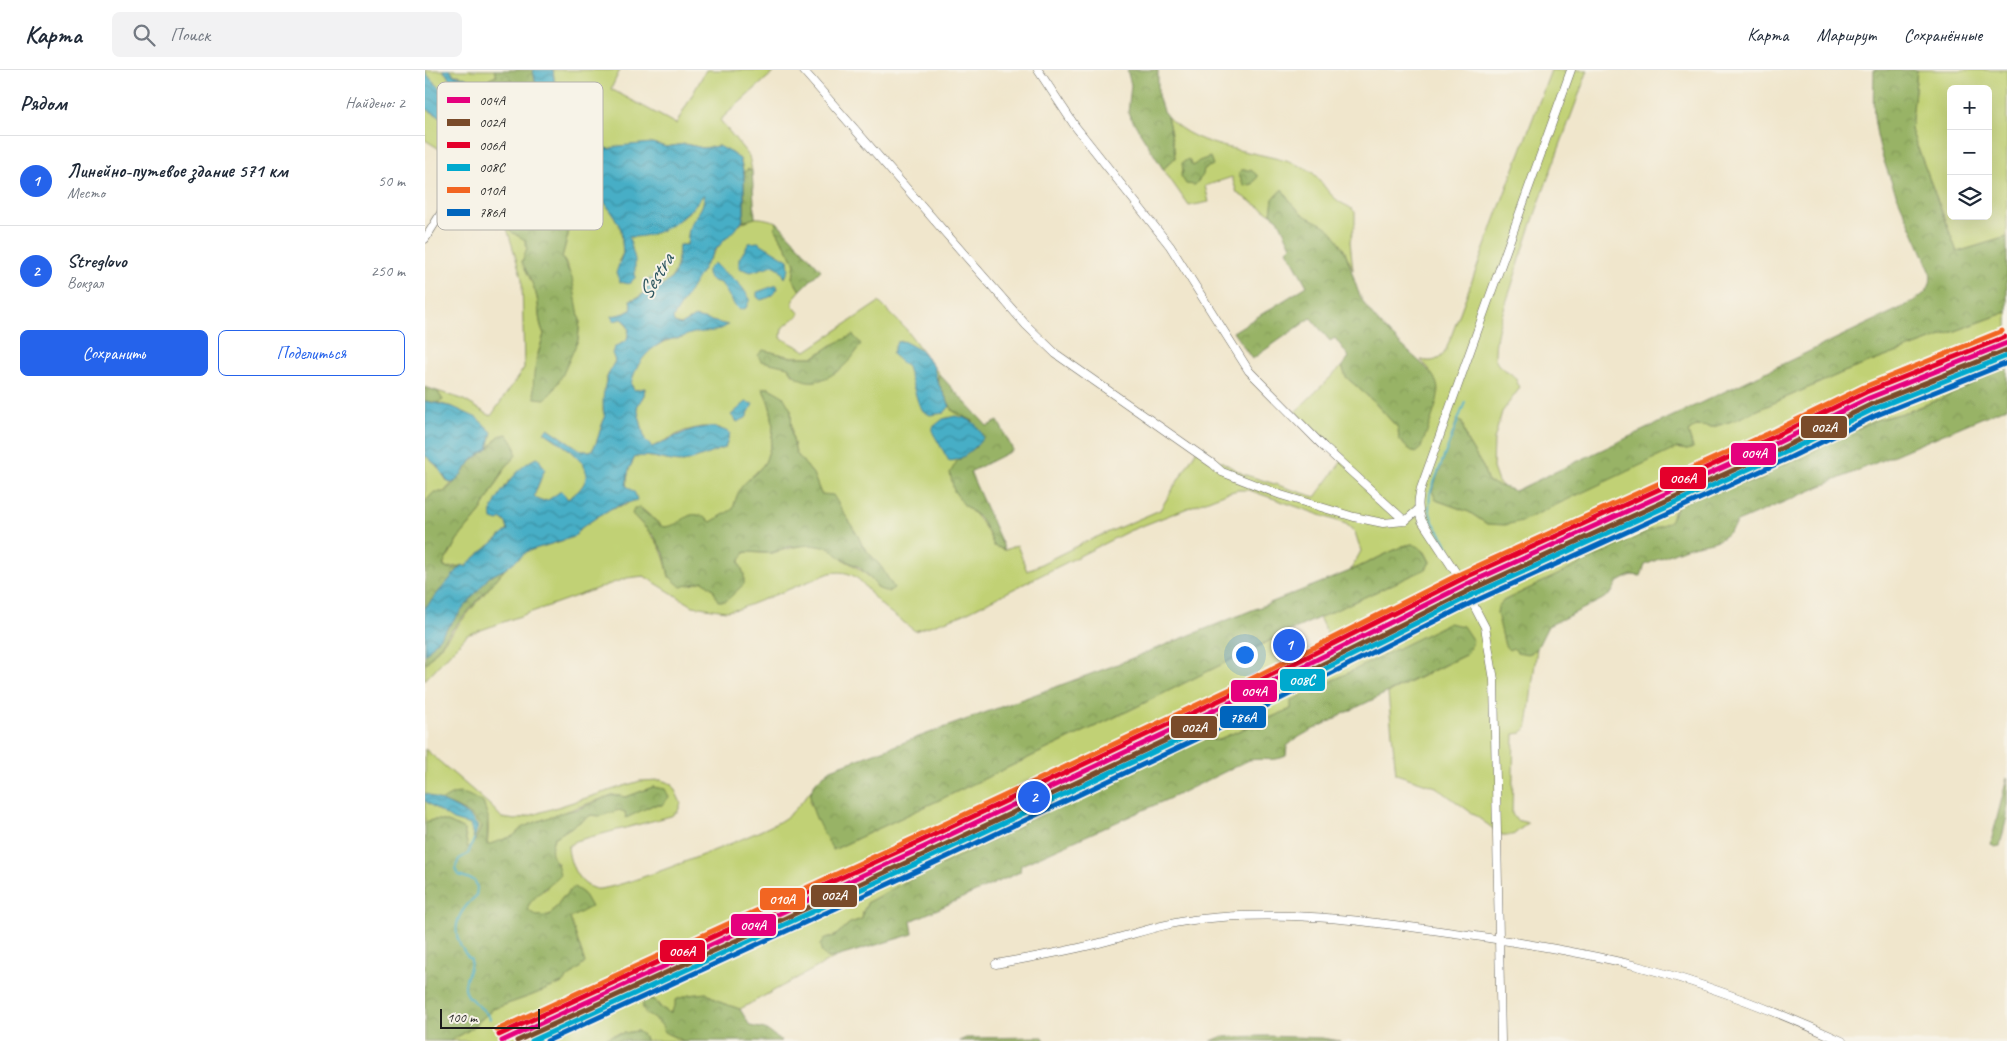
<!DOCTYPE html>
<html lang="ru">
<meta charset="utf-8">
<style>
body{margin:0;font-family:Caveat,sans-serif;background:#f2f2f3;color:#1f2937}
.controls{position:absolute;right:15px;top:15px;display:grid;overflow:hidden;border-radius:8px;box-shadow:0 5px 20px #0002}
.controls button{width:45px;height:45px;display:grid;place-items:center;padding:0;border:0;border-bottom:1px solid #e0e1e3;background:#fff;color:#1f2937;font:25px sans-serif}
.scale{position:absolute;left:15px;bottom:12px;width:100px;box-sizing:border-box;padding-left:5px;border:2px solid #1c1c1c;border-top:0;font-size:14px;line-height:18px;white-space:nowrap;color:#1c1c1c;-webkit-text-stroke:4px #f7f3e8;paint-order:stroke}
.you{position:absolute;left:819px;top:584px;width:18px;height:18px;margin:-12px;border:4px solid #fff;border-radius:50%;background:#1a73e8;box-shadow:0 0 0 8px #1a73e833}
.badge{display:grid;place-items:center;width:32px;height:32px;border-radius:50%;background:#2563eb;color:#fff;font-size:16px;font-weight:700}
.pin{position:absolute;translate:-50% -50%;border:2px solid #fff;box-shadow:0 1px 5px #0006}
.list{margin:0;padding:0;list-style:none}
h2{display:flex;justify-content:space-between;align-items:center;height:65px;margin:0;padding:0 20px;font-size:21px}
h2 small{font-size:16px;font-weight:400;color:#747a83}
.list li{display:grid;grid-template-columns:32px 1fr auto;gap:15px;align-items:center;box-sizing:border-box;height:90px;padding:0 20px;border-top:1px solid #e0e1e3}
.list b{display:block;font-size:19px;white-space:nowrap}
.list p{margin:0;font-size:16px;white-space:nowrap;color:#747a83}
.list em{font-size:16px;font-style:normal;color:#747a83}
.actions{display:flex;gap:10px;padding:15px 20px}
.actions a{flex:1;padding:11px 0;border:1px solid #2563eb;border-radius:8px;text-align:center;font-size:18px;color:#2563eb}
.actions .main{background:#2563eb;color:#fff}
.icon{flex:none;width:28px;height:28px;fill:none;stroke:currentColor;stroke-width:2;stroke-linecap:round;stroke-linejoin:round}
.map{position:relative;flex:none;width:1582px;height:971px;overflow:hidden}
header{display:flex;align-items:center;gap:30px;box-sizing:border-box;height:70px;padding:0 25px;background:#fff;border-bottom:1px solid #e0e1e3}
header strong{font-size:24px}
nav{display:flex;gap:28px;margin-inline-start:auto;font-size:18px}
.search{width:350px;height:45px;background:#f2f2f3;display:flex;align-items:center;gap:12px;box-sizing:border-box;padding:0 18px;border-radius:8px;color:#747a83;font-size:19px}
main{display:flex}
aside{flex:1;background:#fff}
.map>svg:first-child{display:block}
.green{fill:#c1d174;stroke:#6e7648;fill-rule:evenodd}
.forest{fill:url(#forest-crowns);stroke:#5a6841}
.water{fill:url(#water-waves);stroke:#326571}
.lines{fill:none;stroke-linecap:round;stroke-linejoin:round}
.stream{stroke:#47aec6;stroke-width:2}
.minor-casing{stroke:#66635a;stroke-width:9}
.minor{stroke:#fff;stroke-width:8}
.rail-1-casing{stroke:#f7f3e8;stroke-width:9}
.rail-2-casing{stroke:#f7f3e8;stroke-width:9}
.rail-3-casing{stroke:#f7f3e8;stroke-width:9}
.rail-4-casing{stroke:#f7f3e8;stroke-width:9}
.rail-5-casing{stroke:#f7f3e8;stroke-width:9}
.rail-6-casing{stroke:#f7f3e8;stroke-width:9}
.rail-1{stroke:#e5007d;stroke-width:5}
.rail-2{stroke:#7a4b2a;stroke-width:5}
.rail-3{stroke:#e4002b;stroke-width:5}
.rail-4{stroke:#00a9ce;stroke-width:5}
.rail-5{stroke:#f26522;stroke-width:5}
.rail-6{stroke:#0065bd;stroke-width:5}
.labels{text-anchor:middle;stroke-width:4;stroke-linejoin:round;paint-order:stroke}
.water-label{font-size:22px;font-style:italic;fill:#2d5660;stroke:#f7f3e8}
.key{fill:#f7f3e8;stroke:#b5b2ab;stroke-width:1}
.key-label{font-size:14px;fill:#1c1c1c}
.line-badge{stroke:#f7f3e8;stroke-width:2}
.badge-label{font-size:14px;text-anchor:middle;font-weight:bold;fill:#fff}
</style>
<header>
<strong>Карта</strong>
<div class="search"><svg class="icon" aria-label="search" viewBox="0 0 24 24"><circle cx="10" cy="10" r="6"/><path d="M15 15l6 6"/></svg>Поиск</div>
<nav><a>Карта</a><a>Маршрут</a><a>Сохранённые</a></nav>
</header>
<main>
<aside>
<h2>Рядом<small>Найдено: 2</small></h2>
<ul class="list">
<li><span class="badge">1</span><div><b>Линейно-путевое здание 571 км</b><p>Место</p></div><em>50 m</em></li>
<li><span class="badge">2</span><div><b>Streglovo</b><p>Вокзал</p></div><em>250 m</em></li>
</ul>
<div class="actions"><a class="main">Сохранить</a><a>Поделиться</a></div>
</aside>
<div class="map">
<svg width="1582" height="971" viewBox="0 0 1582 971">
<defs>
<pattern id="forest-crowns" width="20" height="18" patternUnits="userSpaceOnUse" patternTransform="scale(1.25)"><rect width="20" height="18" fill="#98b366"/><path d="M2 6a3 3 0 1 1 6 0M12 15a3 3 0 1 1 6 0" fill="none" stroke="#829958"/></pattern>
<pattern id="water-waves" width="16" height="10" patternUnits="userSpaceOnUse" patternTransform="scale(1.25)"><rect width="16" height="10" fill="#47aec6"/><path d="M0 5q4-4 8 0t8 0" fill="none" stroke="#3a8da0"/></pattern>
</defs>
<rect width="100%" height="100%" fill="#f7f3e8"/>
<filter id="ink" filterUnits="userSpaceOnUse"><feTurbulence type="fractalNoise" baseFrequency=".02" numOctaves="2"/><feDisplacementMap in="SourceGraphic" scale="10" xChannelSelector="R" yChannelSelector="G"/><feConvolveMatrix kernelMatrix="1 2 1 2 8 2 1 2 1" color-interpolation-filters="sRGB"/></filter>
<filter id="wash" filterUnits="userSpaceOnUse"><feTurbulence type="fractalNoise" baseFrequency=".0096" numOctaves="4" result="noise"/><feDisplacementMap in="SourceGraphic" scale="20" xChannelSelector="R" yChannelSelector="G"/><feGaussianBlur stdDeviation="1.12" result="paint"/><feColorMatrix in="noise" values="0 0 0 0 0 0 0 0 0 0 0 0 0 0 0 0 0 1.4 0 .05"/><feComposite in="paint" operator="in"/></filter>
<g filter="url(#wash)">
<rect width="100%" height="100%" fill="#f0e6cc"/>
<path class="green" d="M0,0H18L25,9L37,18V21C23,30 5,11 0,0Z
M25,0H69L72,6L64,9L67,30L64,35C42,37 41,23 35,5H29Z
M128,0H195L186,19L251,54L281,0H351L295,50L324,86L327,101L322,99L319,104L315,89L293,76L278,78L260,74L241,77L227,73L166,81L162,94C132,77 132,30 128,0Z
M1126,0H1163C1137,71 1109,142 1087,215C1080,237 1070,261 1070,284C1070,304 1091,296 1094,319L1077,342L1069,370L1068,398L1073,412L1081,419L1063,412L1058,397L1042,371L1037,353L1011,430L1044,442L1062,454L1252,378L1262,380L1268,378L1263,362L1271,356L1288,357L1310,350L1419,302L1582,242V298L1572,300L1530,323L1482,342L1451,350L1430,360L1407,369L1380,387L1346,399L1339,409L1323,413L1307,412L1277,424L1253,435L1248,442L1246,451L1078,531L1088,578L1103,584L1112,578L1102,657L1097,663L1089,664L1087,744L1091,750L1103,753L1088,765H1077L1011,717L971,704L963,623L1042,584L1024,553L866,639L792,670H782L600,751L589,760L478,813L443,832L438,842L437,849L425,853L410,866L400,868L403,888L411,887L315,939L297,933L281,923L250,936L245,943L235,937L234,933V951L238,956L239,962L258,971H221L217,964L212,961L188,965L176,971H25L44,960L68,939L105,926L137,913L160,893L138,827L125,845L112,847L104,841L103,836L111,824L121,819L133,793C124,785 125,779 129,768L166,745L175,746L194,740L200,742L201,747L228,735H237L228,717L201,727L187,725L98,757L88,766L62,776C64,760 64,748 58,733L17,731C32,737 47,743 56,757L50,771L43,778L39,760C28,754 12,745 0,753V731H15L0,723V679L66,736L77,748L91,750L215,711L236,710L247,714L256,733L253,741L246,746L150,771L143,777C144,793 153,815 171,819C189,822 337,763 357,750C369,743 378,730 386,720L385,733L408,780L707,639L852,567L863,589L905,570L894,547L1001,499L1005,492L1000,482L987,474L978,476L925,501L936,481L930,462L921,454L824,420H813L801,423L704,461L537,545L490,561C479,552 466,544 455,534C438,517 434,498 405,503L314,539L301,541L268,536L219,506L202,508L42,565L0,610V595L3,591L80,499L103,481L149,467L156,458L172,447L187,438L201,435L209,423L201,415L204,399L210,387C228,384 238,391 256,392C267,392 288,381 300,377L295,358L276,357L259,361L227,377L220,370L212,337L219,325L220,318L209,320L206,314C208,304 211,294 218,286C238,266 276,262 302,255L270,247L256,255L249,253L248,248C261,224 303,151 329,148C336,147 345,150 352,152L350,158L370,192L368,209L375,221L368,229V236L375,244L357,258L356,268L381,281L454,232L481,259L514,304L512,311L528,341L548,351L551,377L532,391L539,435C555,448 561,457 569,476L580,480L592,475L602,501L658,473L735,440L773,378L818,404L890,427L920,387L870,342L917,296L921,307L948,331L973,358L974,369L1005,300L996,290C1007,293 1016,290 1021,280ZM407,275L369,306L363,297L354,294L338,280L367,287H389ZM337,318H344L366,340L367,365L371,383L388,404L396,424L433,466L437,475L457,498L454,519C444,505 434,498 419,490C413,487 410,480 404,478C384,470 365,479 347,483C339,484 328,482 320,482L314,492L319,504L288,519L278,511L266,515L244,507C237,473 230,468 207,444L216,438L238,457L286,452L309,439C315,410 321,415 338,395C341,392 342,386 344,381C351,359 348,338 337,318Z
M1492,0H1582V167L1532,182L1486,60ZM1526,19H1563V146H1526Z
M87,10L97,47V63L90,65L89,85L77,121L71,126L45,98L0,70V38L24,52L76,56L78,12Z
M742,46C773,82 836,79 878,97C894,103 898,119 911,129C917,135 924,135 930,142V154L925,171L928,200L920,182L907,162L878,145L864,130L857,119L848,129L846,144L812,123L807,107L780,116L784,132L764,136L738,99L750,88L749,78ZM785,88L787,95L756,106L758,101Z
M100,77L109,82H123L128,85L139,104L151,113H157L175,126L188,144L196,159L198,183L193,192L205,176L204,167C212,167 219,165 227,162C252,154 264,145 279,123C279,141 273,142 265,156C263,160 263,169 262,175H254C253,192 252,209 235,217L225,209C222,221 218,227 205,230L207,239L200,243L197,249C205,254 204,261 202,270L189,278L190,291L181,309L178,340L180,348C174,359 174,372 166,381H157L123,358L120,362C144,381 186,400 143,429L136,421L123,431H114L109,426L115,411L84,410L67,440L81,453L83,460L48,489L42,497C35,495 27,497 20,498L18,492L23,487L32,470L56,441L80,398L91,385L74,366L63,379L66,362L28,337L12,333L18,330L12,321L37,329L66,346L99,298L97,209L79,148L85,152L91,165L100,169L102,178L97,192C103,205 111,218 113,233C114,245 114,253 119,264L111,290L128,321L153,270L155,251L143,197L137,187L143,165L139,147L148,120L143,126L134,124C132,110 120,100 110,90H102L98,86Z
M0,385L12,396L23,412L27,413L19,422L0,432Z"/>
<path class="forest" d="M69,0H108L121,65L114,68L108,64L103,48L97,47L87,10L78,12L76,34L67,30L64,9L72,6Z
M702,0H733V25L738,41L742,46L749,78L750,88L738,99L703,43L706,15Z
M1449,0H1492L1486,60L1532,182L1582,167V242L1419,302L1310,350L1288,357L1271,356L1263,362L1268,378L1262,380L1252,378L1097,451L1080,455L1062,454L1044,442L1011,430L1007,421L1032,350L1037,352L1042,371L1058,397L1063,412L1090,421L1480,236C1495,227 1509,221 1505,201C1486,152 1458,106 1450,54C1447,37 1449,17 1449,0Z
M93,72L100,77L99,87L102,90H110L133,110L134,124L143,126L149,119V138L139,147L142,150L143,165L137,187L147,208L155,251L153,270L138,304L128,321L120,329L110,328C105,306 113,286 119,264C114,253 114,245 113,233C111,218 103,205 97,192L102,178L100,170L85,161L84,152L79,148L71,126L77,120L70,105L74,96L85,93L89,85L80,78Z
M785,87L788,95L779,99L778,105L770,115L761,114L756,106L758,101L757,93L763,89L768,96L774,91Z
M322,99L327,101L330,148L317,152L319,143V104Z
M816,100H826L833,106L828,114L819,116L814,104Z
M857,119C863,128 870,139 879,145C888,151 901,154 908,163C925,182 926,207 936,228C947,249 968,267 984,282C996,294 1014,304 1013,324C1013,334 1000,366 996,378L990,383L980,376L974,369L973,358L948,331L921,307L917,296L924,287L910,268L905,271L886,248L827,289L808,262L882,216L862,180L866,176L853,149L846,144L848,129Z
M352,152L396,200L375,221L368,209L370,192L350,158Z
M428,265L436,274C432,280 428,288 422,293C405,310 379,322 363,297L336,291L333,285L338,280L367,287H389L407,275Z
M1582,298V337L1312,452C1295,477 1285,470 1261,478C1247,483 1234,489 1220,495L1216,506L1206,505L1192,513L1186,524L1176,530L1123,556L1112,578L1103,584L1092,582L1088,578L1084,580L1080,576L1072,543L1073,537L1078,531L1245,451L1253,435L1277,424L1307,412L1323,413L1339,409L1346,399L1380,387L1407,369L1430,360L1451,350L1482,342L1530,323L1572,300Z
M514,304L562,356L573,351L588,380L545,402L580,480L569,476L563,462L555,448L539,435L529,421L525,403L532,391L551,377L548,351L528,341L512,311Z
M0,317L12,321L18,330L12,333L0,331Z
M337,318H344L358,326L366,340L367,365L371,383L388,404L396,424L408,425L433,466L437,475L457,498L469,518L463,522L454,519L444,506L434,497L416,488L405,478L386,475L363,477L346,483L320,482L314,492L319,504V514L301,531H293L288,519L278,511L256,517L244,506L239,483L229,466L207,444L209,438H215L238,457C262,456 261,433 286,452L308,439C315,410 321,415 338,395C341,392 342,386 344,381C351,359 348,338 337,318Z
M82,364L90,375L91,385L80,398L56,441L32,470L18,495L20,498H30L37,495L0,538V432L9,422H19L31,411L48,389L63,379L74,366Z
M987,474C998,477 1000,483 1005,492L1001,499L852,567L707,639L408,780C400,765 380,735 387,719C390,710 399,705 406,699L685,597L925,501L978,476Z
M80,499L27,560L0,595V585L23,555L64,507Z
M1024,553L1038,556L1048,571L1042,584L918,644C899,656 879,661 862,676L861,686C849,692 837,688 824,690L752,725L596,795L595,802L486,851L488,864L411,887L403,888L397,883L395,875L400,868L410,866L425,853L437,849L438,842L443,832L478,813L589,760L600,751L773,669L792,670L866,639V631Z
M1582,708V746L1575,776L1569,777L1566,774L1567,768Z
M228,717L240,719L244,727L237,735H228L201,748L200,742L194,740L175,746L166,745L129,768C122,789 132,786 135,805C124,816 112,823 103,836L104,841L112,846L125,845L138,827L149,817L158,823L166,837L145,848L160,893L137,913L105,926L68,939L44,960L25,971H0V753C12,745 28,754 39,760L43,778L50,771L56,757C47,742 31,737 16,731C34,718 40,723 58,733L63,747L62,775L88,766L98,757L135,743L153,739L187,725L201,727Z
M281,923L297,933L315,939L325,956L340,959L357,971H258L239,962C237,945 214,950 218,931L222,929L230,930L235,937L245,943L250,936V930L264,925Z
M212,961L217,964L221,971H176L188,965Z
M842,966L897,968L915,971H786L796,967Z
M618,967L620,971H534L541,968Z"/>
<path class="water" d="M18,0H25L29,5L41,8L44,17L41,24C48,34 52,36 64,35L67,30L76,34V56L72,60L24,52L0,38V2C9,13 17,23 33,23L37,21V17L25,9Z
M108,0H128C132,30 132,77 162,94C166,88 166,81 172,75L184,79L193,76L227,73L241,77L260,74L278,78L293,76L302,80L315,89L319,104V143L317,152L289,181L248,248L249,253L256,255L270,247L303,255C292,263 282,261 269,263C263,264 259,267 254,268C250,269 246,269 242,270C222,279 211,294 206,314L209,320L220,318L219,325L212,337L220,370L227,377C254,367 276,347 305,363L300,378C288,381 267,392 256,392C238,391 228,384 210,387L204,399L201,415L210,423L212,430L187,438L172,447L156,458L149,467L103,481L80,499L64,507L0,585V538L37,495L42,497V494L83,460L81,453L77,449L73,451L67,449C67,446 66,444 67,441C69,428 99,389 113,388L120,399L111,420L109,426L115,431L123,430L136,421L143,429C185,401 145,380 119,362L123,358L157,381H166C174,372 174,359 180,348C175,329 180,307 190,291L187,283L189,278L202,270L204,260L201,252L197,249L188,251L187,246L200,243L207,239L205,230C220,227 221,222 225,208L235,217C253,209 253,192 254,175H262C263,169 263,161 265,156C271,144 280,138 279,124C261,148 236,168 204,167L210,189V208L204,214L195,212L191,203L198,183L196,159L188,144L175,126L157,113H151L143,119L139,117V104L128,85L123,82H109L93,72L80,78L84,64L90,65L97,63V47L103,48L108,64L114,68L121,65Z
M333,172L363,190L364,199L360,208L355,199L348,195L326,202L314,198V189L324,173Z
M289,193C295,200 301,203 309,209C316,215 320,221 325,229L321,238L314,240L310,236L296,213L288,211L282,205V200Z
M352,215L353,219L345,227L336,230L332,227V222Z
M478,271L497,281L509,297L512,311L525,336L519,343L505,345L498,341L493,332L482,297L467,284L472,272Z
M0,331L28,337L52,348L67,362L63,379L48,389L31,411L27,413L23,412L12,396L0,385Z
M321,332L328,334L321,348L312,352L306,345Z
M530,346C545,348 553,353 558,368C550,378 538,391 524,391L508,363V357L518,349Z
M0,723C17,732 44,740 53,757L49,769L45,755L28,750L0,731Z"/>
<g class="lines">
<path class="stream" d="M1032,498L1019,469L1008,452L1004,440L1005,423L1040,332
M49,769L43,784L34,789L30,799L34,805L50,811L52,818L51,826C28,846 24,867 46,890C46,900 39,909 40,918C41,931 60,937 65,949"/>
</g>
</g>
<g filter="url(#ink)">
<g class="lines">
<defs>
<path id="minor" d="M378,0L601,255L631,284L788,394L797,402L856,425L929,447L958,453L980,451L993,440
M613,0L650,56L745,176L824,301L899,377L980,451
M0,169L23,132L46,100
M571,894C608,887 646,881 682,871C713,863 744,852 776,849C856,840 936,850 1015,861C1081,870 1148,880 1212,896C1282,914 1351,941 1417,971
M1076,971L1069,610L1060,557L1035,509L997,451C992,439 993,430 996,418L1146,0"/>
</defs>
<use href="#minor" class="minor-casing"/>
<use href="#minor" class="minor"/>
<defs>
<path id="rail-1" d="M77,971L499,777L817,627L1042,514L1354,372L1444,328L1582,273"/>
<path id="rail-2" d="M92,971L502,783L820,633L1045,520L1357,378L1447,334L1582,280"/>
<path id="rail-3" d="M74,965L496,771L814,621L1039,508L1351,366L1441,322L1580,267"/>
<path id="rail-4" d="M107,971L504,788L822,638L1047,525L1359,383L1449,339L1582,286"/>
<path id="rail-5" d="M72,960L494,766L812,616L1037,503L1349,361L1439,317L1577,261"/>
<path id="rail-6" d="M122,971L507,794L825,644L1050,531L1362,389L1452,345L1582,293"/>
</defs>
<use href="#rail-1" class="rail-1-casing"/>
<use href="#rail-2" class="rail-2-casing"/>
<use href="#rail-3" class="rail-3-casing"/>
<use href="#rail-4" class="rail-4-casing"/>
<use href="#rail-5" class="rail-5-casing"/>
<use href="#rail-6" class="rail-6-casing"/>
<use href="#rail-1" class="rail-1"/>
<use href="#rail-2" class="rail-2"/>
<use href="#rail-3" class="rail-3"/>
<use href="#rail-4" class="rail-4"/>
<use href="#rail-5" class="rail-5"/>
<use href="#rail-6" class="rail-6"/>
</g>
</g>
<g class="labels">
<g class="water-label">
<text transform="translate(230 206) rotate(-59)" y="8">Sestra</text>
</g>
</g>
<rect x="12" y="12" width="166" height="148" rx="8" class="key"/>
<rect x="22" y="27" width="23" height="6" fill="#e5007d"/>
<rect x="22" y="49" width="23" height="7" fill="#7a4b2a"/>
<rect x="22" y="72" width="23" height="6" fill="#e4002b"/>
<rect x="22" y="94" width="23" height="7" fill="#00a9ce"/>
<rect x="22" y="117" width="23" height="6" fill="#f26522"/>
<rect x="22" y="139" width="23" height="7" fill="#0065bd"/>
<g class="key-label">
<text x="54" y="35">004А</text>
<text x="54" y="57">002А</text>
<text x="54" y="80">006А</text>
<text x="54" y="102">008С</text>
<text x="54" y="125">010А</text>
<text x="54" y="147">786А</text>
</g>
<g class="line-badge">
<rect x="1375" y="345" width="48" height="24" rx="5" fill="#7a4b2a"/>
<rect x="1305" y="372" width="47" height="24" rx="5" fill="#e5007d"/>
<rect x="1234" y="396" width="48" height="24" rx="5" fill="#e4002b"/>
<rect x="854" y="598" width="47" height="24" rx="5" fill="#00a9ce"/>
<rect x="805" y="609" width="48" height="24" rx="5" fill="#e5007d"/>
<rect x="794" y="635" width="48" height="24" rx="5" fill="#0065bd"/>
<rect x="745" y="645" width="48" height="24" rx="5" fill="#7a4b2a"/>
<rect x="385" y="814" width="48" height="24" rx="5" fill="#7a4b2a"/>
<rect x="334" y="817" width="47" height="24" rx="5" fill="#f26522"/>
<rect x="305" y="843" width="47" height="24" rx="5" fill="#e5007d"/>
<rect x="234" y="869" width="47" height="24" rx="5" fill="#e4002b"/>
</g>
<g class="badge-label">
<text x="1399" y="362">002А</text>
<text x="1329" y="388">004А</text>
<text x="1258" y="413">006А</text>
<text x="877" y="615">008С</text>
<text x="829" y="626">004А</text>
<text x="818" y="652">786А</text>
<text x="769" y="662">002А</text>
<text x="409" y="830">002А</text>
<text x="357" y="834">010А</text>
<text x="328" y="860">004А</text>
<text x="257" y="886">006А</text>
</g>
</svg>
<div class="controls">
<button>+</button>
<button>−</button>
<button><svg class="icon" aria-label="layers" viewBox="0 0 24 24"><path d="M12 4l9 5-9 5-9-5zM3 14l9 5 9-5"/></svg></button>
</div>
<div class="scale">100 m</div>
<div class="you"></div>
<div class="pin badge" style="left:864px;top:575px">1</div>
<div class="pin badge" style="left:609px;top:727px">2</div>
</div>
</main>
